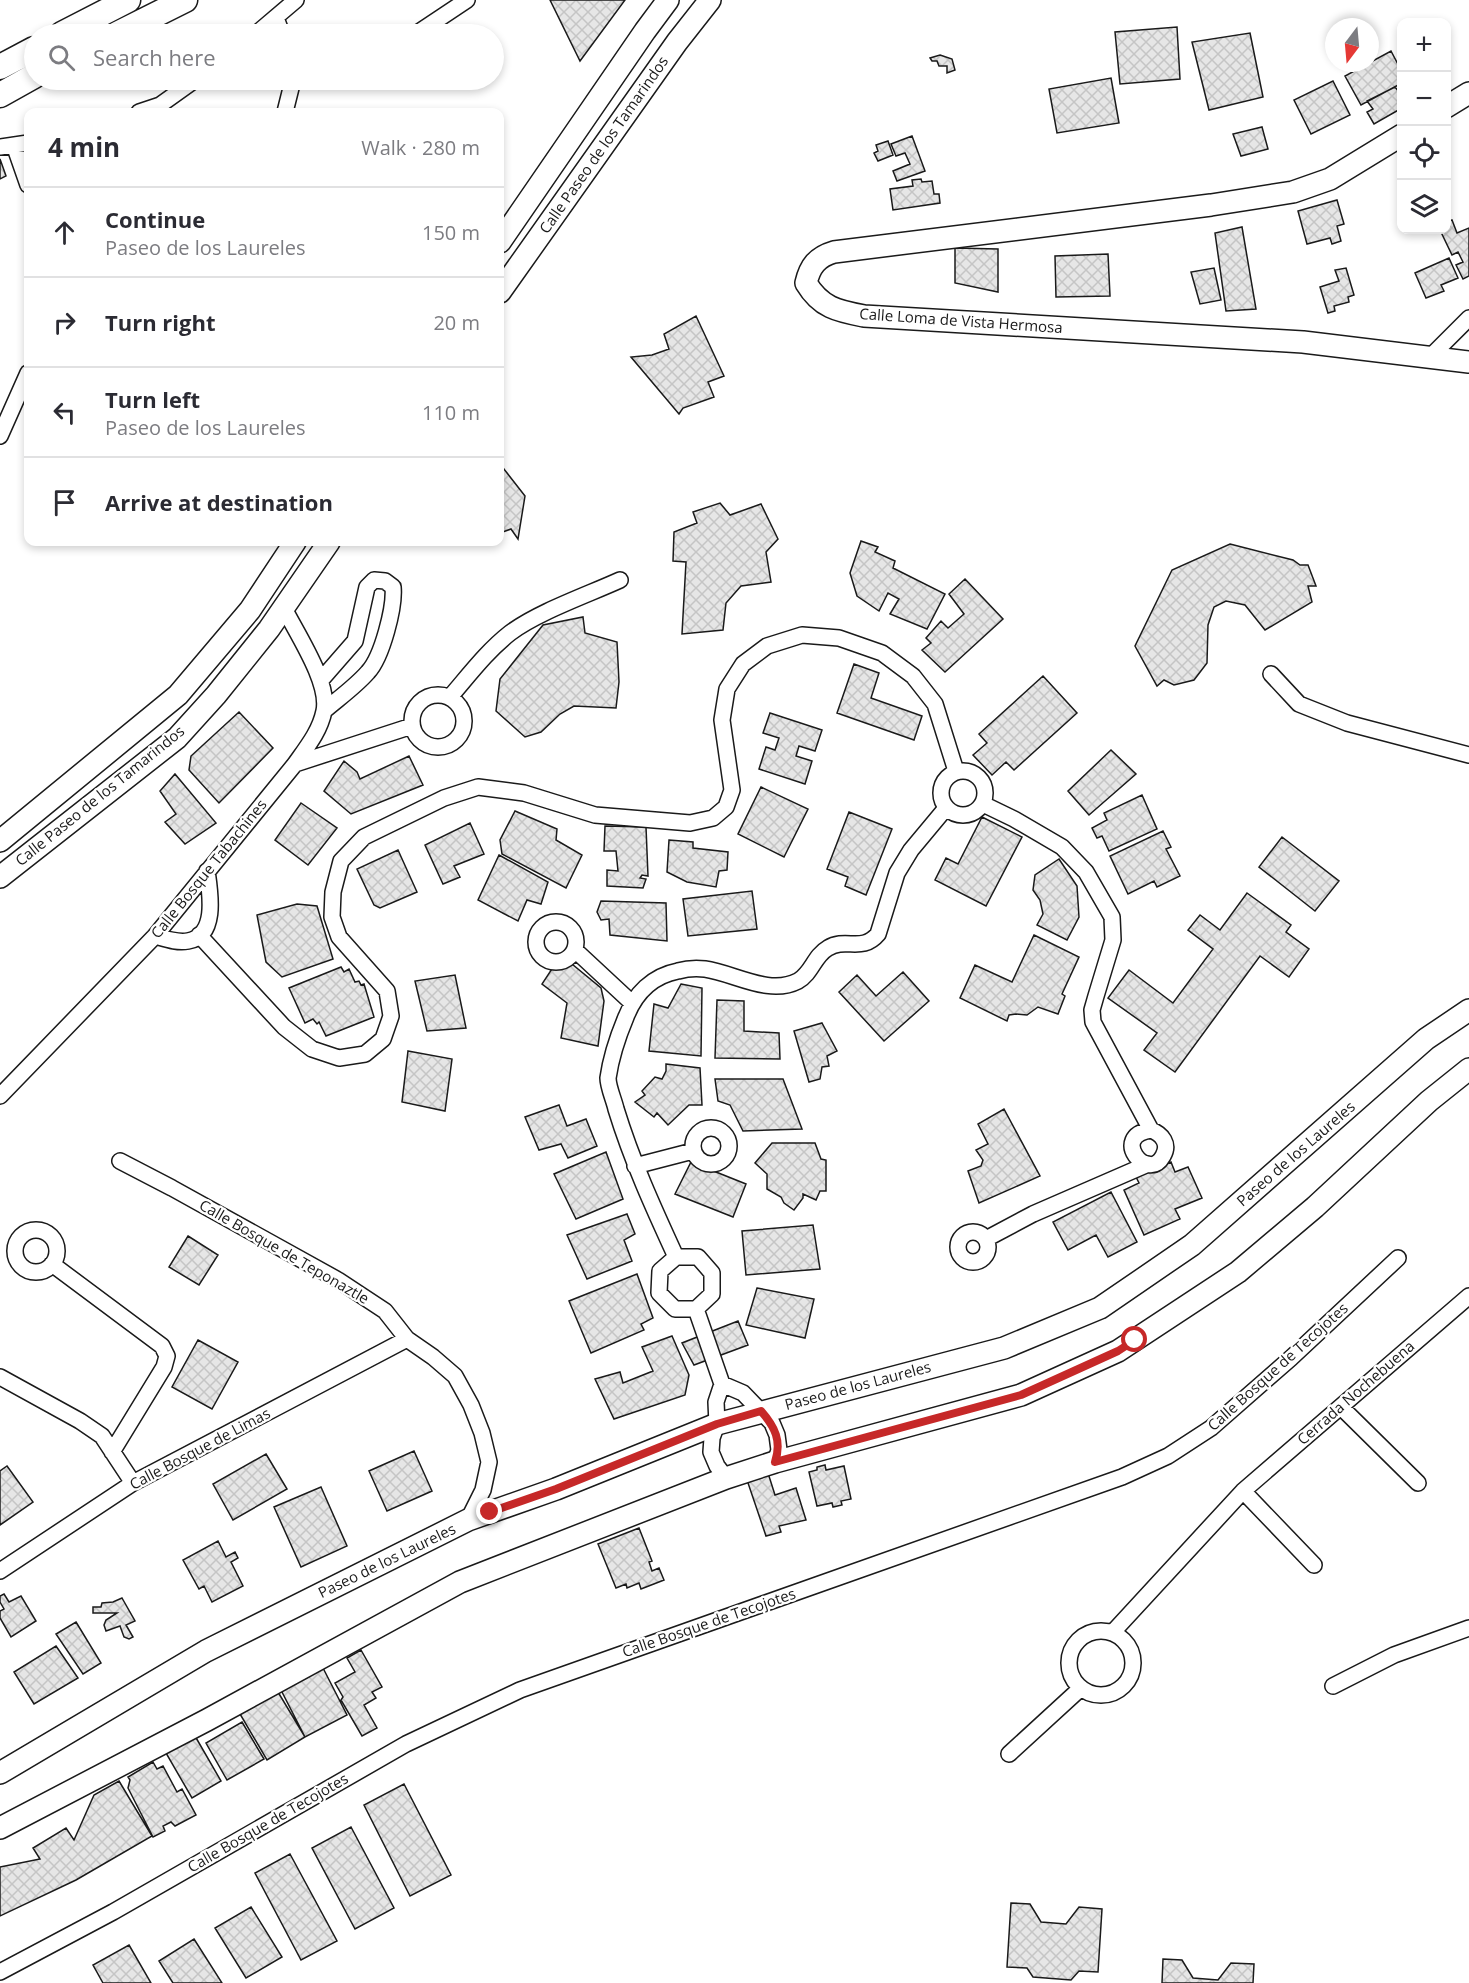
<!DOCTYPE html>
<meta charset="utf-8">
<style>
body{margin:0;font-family:"Open Sans",sans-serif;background:#f2f2f3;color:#2b2b33}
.controls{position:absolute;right:18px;top:18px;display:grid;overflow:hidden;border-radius:12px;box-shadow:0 3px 9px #0003}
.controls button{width:54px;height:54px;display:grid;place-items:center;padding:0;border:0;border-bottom:2px solid #e1e1e2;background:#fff;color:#2b2b33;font:30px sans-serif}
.compass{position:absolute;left:1325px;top:18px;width:54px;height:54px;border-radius:50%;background:#fff;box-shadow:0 3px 9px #0003;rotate:196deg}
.stop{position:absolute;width:18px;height:18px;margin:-14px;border:4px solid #c62828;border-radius:50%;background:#fff}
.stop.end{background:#c62828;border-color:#fff;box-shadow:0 2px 6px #0008}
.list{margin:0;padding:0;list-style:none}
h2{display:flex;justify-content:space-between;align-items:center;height:78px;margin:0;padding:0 24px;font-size:26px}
h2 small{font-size:20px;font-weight:400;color:#7c7c81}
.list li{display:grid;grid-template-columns:39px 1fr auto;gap:18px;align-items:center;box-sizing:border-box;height:90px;padding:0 24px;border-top:2px solid #e1e1e2}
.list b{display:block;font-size:22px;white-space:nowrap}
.list p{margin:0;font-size:20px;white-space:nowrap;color:#7c7c81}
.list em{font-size:20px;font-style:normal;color:#7c7c81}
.icon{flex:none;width:33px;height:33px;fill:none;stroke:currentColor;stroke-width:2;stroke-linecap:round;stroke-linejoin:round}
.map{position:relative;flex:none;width:1469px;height:1983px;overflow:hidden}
.search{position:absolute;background:#fff;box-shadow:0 3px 9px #0003;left:24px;top:24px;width:480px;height:66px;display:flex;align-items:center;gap:15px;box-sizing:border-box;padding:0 21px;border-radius:33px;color:#7c7c81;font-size:22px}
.panel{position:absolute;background:#fff;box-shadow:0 3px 9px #0003;left:24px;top:108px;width:480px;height:438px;border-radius:12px}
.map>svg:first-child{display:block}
.building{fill:url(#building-cross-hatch);stroke:#1a1a1a;stroke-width:1.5}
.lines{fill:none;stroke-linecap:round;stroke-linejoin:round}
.street-casing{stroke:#1a1a1a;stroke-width:18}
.secondary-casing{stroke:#1a1a1a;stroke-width:24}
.primary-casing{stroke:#1a1a1a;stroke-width:27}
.street{stroke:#fff;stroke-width:15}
.secondary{stroke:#fff;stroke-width:21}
.primary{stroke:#fff;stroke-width:24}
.route{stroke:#c62828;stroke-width:8}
.labels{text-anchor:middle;stroke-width:4.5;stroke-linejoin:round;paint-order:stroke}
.street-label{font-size:15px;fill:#1a1a1a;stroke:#fff}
</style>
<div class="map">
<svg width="1469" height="1983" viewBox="0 0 1469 1983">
<defs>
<pattern id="building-cross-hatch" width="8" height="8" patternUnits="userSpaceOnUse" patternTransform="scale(1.5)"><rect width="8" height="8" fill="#e6e6e6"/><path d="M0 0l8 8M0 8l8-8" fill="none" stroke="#c5c5c5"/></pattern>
</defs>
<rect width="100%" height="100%" fill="#fff"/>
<path class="building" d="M550,0H625L580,61Z
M1177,27L1180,79L1120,84L1115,32Z
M1250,33L1263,97L1209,110L1192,42Z
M1391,51L1402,72V83L1361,105L1345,76Z
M940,55L952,59L955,70L947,73V66H939L937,61H932L930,58Z
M1111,78L1119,123L1057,133L1049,89Z
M1333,81L1350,115L1311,134L1294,100Z
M1395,87L1399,92L1402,90V108L1374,124L1367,112L1373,109L1367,101Z
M1262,127L1268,149L1241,156L1233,134Z
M912,136L925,171L897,181L893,171L910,164L905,153L896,156L891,144Z
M888,141L893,155L878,161L874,153L878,151L876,145Z
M0,159L6,176L0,179Z
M921,179L922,182L932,181L934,194H939L940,203L893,210L890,189L913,186L912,180Z
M1337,200L1344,224L1337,226L1341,241L1332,244L1330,238L1307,244L1298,211Z
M1452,220L1457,233L1469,228V276L1463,279L1456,265L1463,262L1458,252L1452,255L1440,230H1446V222Z
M1242,227L1256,309L1226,311L1215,233Z
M955,248L998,249V292L955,283Z
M1108,254L1110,296L1056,297L1055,256Z
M1449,258L1458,278L1441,285L1444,291L1426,298L1415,273Z
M1214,268L1221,300L1200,304L1191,272Z
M1346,268L1354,295L1348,297L1349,302L1334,306L1335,311L1328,313L1320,287L1339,281L1335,270Z
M696,316L724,376L708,382L714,397L683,408L679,414L631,357L652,355L669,349L664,334Z
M500,464L525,496L518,539L511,529L500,533Z
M720,503L730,515L761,504L778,539L766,552L771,582L741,586L726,603L723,630L682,634L686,562L673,561L674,532L697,523L693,512Z
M861,541L878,547L875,552L895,561L893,568L945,594L927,629L890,614L899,599L888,593L879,611L857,596L850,573Z
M1230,544L1293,560L1300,565H1308L1316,586H1308L1312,602L1265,630L1245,605L1226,601L1214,607L1208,625L1207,663L1194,680L1174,685L1164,680L1157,686L1135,646L1172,570Z
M965,579L1003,619L945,672L922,650L931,643L926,638L941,621L948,628L964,614L949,594Z
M583,617L585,633L617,642L619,682L616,708L574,706L560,714L541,732L525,737L496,711L500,679L543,625Z
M854,664L879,673L871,698L922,716L914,740L837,713Z
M1043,676L1077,713L1014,770L1006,762L992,775L973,755L987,743L979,734Z
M239,712L273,748L219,803L189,770L191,756Z
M770,713L822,730L815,751L799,746L796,756L812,761L805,784L759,769L766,747L775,750L779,738L763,733Z
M1111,750L1136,774L1089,815L1068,791Z
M409,756L423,785L351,814L324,791L344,761L357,772L360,779Z
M175,774L216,823L185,844L165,822L176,814L160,791Z
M761,787L808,809L784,857L738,834Z
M1142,795L1157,829L1109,851L1102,836L1097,838L1092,828L1107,820L1104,813Z
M301,803L337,828L308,865L275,840Z
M515,811L557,829L556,840L582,855L566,888L502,854L500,840Z
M849,812L892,829L866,895L845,886L848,877L827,869Z
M982,817L1022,837L986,906L935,880L946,858L958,864Z
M470,823L484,854L454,866L460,877L443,884L425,845Z
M605,826L646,827L648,876L642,875L640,878L646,879L643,888L607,886V870L618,871L616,851H604Z
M1163,831L1171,847L1166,849L1180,876L1157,887L1154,881L1128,894L1110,856Z
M1282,837L1339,881L1315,911L1259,867Z
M669,840L693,842V848L728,852L727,870L719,871L716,887L687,882L667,872Z
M398,850L417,892L380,908L374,905L357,869Z
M499,855L548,882L541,904L527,900L518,921L478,900Z
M1059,859L1077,886L1079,917L1067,940L1037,925L1043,914L1040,900L1033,890L1035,875Z
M752,891L757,929L688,936L683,899Z
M1247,893L1291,925L1286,932L1309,949L1289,977L1260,956L1175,1072L1144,1050L1157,1033L1108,998L1129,970L1173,1003L1213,949L1188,930L1200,915L1220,930Z
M601,901L666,903L667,941L610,935L609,919L601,920L597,912Z
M297,904L317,906L333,959L282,977L266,962L257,915Z
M1034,935L1079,957L1062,994L1065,996L1058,1014L1038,1007L1027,1015L1016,1014L1009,1015L1007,1021L960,998L975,965L1012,982Z
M561,955L601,988L604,1001L598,1046L561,1038L567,1003L542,984Z
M341,967L344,972L349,969L355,982L359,981L361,985L364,984L374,1017L326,1036L319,1022L317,1024L313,1019L305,1023L289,988Z
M903,972L929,1001L884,1041L839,992L857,975L876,996Z
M455,975L466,1028L427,1031L415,981Z
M681,984L702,988L701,1056L649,1051L654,1004L668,1008Z
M717,1000L744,1001V1031L779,1033L780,1059L715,1058Z
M822,1023L837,1051L827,1056L829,1066L822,1067L820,1079L809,1082L794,1031Z
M408,1051L452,1059L445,1111L402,1102Z
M666,1064L700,1068L702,1105H689L668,1125L657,1113L654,1117L635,1102L645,1095L642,1091L655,1077L662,1079L666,1071Z
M715,1079H783L802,1129L743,1131L730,1105L718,1101Z
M559,1105L567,1126L586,1119L597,1146L568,1158L561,1144L539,1150L525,1117Z
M1004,1109L1040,1176L979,1203L968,1171L981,1166L983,1160L976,1150L988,1144L978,1124Z
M772,1143H815L821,1159L826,1160V1191H820L816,1200L803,1194V1198L794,1210L784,1203L781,1197L767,1189V1174L755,1163Z
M606,1152L623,1199L576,1219L554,1174Z
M691,1162L746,1184L733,1217L675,1194Z
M1171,1162L1175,1172L1188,1167L1202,1198L1175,1209L1180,1219L1144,1235L1124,1190L1139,1183L1136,1177Z
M1111,1192L1137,1242L1108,1257L1096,1235L1068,1250L1053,1222Z
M627,1214L635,1234L624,1240L632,1261L587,1279L567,1235Z
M813,1225L820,1269L746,1275L742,1231Z
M188,1236L218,1255L199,1285L169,1267Z
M637,1274L653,1318L641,1324L644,1330L591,1353L569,1301Z
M757,1288L814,1299L805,1338L746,1325Z
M738,1321L748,1345L694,1365L682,1343Z
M672,1336L689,1375L685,1395L614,1419L595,1379L620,1372L623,1383L653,1371L642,1347Z
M198,1340L238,1362L212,1409L172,1387Z
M414,1451L432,1491L387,1511L369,1471Z
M266,1454L287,1489L233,1520L213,1484Z
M825,1465L826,1470L844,1466L851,1499L841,1501L842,1505L833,1507L832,1503L817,1506L809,1472L817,1470V1467Z
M7,1466L33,1502L0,1525V1471Z
M768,1473L775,1495L796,1488L806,1520L779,1526L781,1532L766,1536L747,1480Z
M321,1487L347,1546L301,1567L274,1507Z
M639,1528L652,1561L649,1562L652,1571L659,1568L664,1580L641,1589L639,1583L627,1588L626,1584L616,1588L598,1544Z
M218,1541L226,1557L235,1552L238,1558L231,1562L243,1586L212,1602L204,1586L199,1589L183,1560Z
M4,1594L9,1602L21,1596L36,1621L11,1637L0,1618V1611L4,1609L0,1602V1596Z
M122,1598L135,1621L126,1625L133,1637L129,1639L124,1637L120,1626L106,1631L104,1625L106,1620L117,1613H93V1607H101L102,1603L113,1602Z
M76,1622L101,1663L83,1674L56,1634Z
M56,1646L78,1678L34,1704L14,1672Z
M361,1650L382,1687L372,1692L376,1698L364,1705L377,1728L362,1736L341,1700L343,1697L335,1683L355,1672L347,1658Z
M323,1668L347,1715L305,1737L281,1690Z
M278,1692L305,1737L267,1760L240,1714Z
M242,1722L264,1759L227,1780L206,1743Z
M195,1736L221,1781L192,1798L166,1753Z
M153,1762L157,1769L163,1766L177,1792L182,1789L196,1815L175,1826L171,1822L163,1826L165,1831L153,1837L128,1788L130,1780L128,1777Z
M119,1781L152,1836L76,1880L0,1916V1867L40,1859L33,1848L66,1828L74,1840L94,1795Z
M404,1784L451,1875L410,1896L364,1805Z
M351,1827L394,1908L355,1929L312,1848Z
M290,1854L337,1941L301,1960L255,1873Z
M1011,1903L1030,1904L1041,1922L1066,1924L1079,1907L1102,1909L1098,1972L1079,1971L1071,1980L1033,1977L1027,1968L1007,1967Z
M251,1907L282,1957L246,1978L215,1928Z
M194,1939L222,1983H173L159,1961Z
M129,1945L151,1983H103L93,1965Z
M1163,1959L1182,1960L1193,1978L1218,1980L1231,1963L1254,1964L1253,1983H1162Z"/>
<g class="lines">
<defs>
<path id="street" d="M276,18L282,34
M256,34L296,0
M416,34L467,0
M139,112L160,105L195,80
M285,112L293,80
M14,145L28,185
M0,147L28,143
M1430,357L1469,318
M0,436L28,373
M1271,674L1299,704L1347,723L1469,755
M321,680L355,641L367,587L374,580L385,581L393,587C395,607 382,657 368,672C356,686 339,698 325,710
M412 721a26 26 0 1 1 52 0a26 26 0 1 1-52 0Z
M450,697C469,675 487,651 510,633C538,612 587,595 620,580
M295,764L412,726
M941 793a22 22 0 1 1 44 0a22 22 0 1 1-44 0Z
M983,804L1014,819L1062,847L1086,872L1112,917L1113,940L1096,996L1092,1010L1093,1022L1151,1130C1162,1134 1170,1144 1163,1156C1148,1184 1109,1136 1151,1130
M536 942a20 20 0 1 1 40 0a20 20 0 1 1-40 0Z
M199,935L284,1027L312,1049L339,1058L365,1054L383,1039L391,1016L387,991L339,937L332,917L333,892L341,861L364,837L444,798L478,787L524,793L595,815L690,823L713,818L726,807L732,790L722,720L727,689L743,664L767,646L802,635L839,638L882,653L913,676L935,704L956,771
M155,936C166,939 177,943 188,941C218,936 210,892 207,871
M575,950L632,1003
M0,1096L155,936L295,764C307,747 320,731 324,711C330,683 297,634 284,608
M693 1146a18 18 0 1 1 36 0a18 18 0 1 1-36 0Z
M120,1161L172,1188L338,1280L385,1311L407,1339L433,1357L455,1376L471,1405L482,1433L489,1462L483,1490L468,1520
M635,1166L693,1151
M15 1251a21 21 0 1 1 42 0a21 21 0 1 1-42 0Z
M958 1247a15 15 0 1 1 30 0a15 15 0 1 1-30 0Z
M986,1239L1033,1214L1148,1164
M676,1257C653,1207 632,1161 616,1109C614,1100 608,1087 608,1078C611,1057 618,1036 626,1017C635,994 652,976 678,971C685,969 697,968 705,969C734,973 769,996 798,981C812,973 814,956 828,948C846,937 862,953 878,934L897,873L911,850L946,808
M676,1257H698L712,1273V1294L696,1309H675L659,1293L660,1271Z
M52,1264L162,1346L167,1356L164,1367L112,1452
M696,1309L722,1384
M0,1377L80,1421L102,1436L133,1483
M1341,1407L1418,1483
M726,1478L717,1466L711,1452L712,1438L717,1424L716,1402L722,1384L743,1393L772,1423L777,1435L779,1450L775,1462
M1243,1491L1314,1565
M0,1571L133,1483L407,1339
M1069 1663a32 32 0 1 1 64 0a32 32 0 1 1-64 0Z
M1113,1632L1243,1491L1469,1296
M1333,1686L1394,1655L1469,1628
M1009,1754L1081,1688
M0,1972L113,1912L406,1744L520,1690L1122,1477L1168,1456L1211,1428L1291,1358L1398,1258"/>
<path id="secondary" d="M1446,107L1469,93
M1402,135L1330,179L1293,192L1211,205L834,252C817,257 810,266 806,283C821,308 838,311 864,316L1303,342L1469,362
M500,242L645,31L668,0
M500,292L677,42L710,0
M0,841L178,695L250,610L295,542
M0,877L177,738L216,695L269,629L329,542
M0,1773L206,1651L468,1520L556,1489L717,1424L1004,1348L1100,1308L1192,1245L1426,1039L1469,1010
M0,1828L207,1720L460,1582L726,1478L775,1462L1021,1395L1118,1351L1238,1272L1315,1207L1429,1101L1469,1069"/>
<path id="primary" d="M62,34L128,0
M117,34L185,0
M0,67L34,49
M0,95L34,76"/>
</defs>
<use href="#street" class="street-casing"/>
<use href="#secondary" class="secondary-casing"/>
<use href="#primary" class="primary-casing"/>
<use href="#street" class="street"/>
<use href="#secondary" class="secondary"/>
<use href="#primary" class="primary"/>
</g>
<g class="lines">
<path class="route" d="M490,1512L556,1489L717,1424L761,1411C775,1427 782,1441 775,1462L1021,1395L1118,1351L1135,1340"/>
</g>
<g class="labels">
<g class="street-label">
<text transform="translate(604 145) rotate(-55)" y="5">Calle Paseo de los Tamarindos</text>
<text transform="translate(961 321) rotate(4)" y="5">Calle Loma de Vista Hermosa</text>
<text transform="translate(100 796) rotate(-39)" y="5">Calle Paseo de los Tamarindos</text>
<text transform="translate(209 869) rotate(-51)" y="5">Calle Bosque Tabachines</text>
<text transform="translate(1296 1154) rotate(-41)" y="5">Paseo de los Laureles</text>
<text transform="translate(284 1252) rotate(30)" y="5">Calle Bosque de Teponaztle</text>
<text transform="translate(1278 1367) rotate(-42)" y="5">Calle Bosque de Tecojotes</text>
<text transform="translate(858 1386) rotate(-15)" y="5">Paseo de los Laureles</text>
<text transform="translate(1356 1393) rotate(-41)" y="5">Cerrada Nochebuena</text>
<text transform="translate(200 1449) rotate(-28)" y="5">Calle Bosque de Limas</text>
<text transform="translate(387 1561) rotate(-26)" y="5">Paseo de los Laureles</text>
<text transform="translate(709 1623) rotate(-19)" y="5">Calle Bosque de Tecojotes</text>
<text transform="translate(268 1823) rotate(-30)" y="5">Calle Bosque de Tecojotes</text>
</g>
</g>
</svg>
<div class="controls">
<button>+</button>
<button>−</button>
<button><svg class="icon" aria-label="locate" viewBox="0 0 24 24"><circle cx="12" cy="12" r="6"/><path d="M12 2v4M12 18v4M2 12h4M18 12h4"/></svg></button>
<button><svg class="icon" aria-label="layers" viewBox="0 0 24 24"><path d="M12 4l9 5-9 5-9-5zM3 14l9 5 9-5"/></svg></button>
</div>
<svg class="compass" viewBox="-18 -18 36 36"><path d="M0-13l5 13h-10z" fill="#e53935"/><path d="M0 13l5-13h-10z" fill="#7c7c81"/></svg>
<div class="stop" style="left:1135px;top:1340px"></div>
<div class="stop end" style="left:490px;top:1512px"></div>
<div class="search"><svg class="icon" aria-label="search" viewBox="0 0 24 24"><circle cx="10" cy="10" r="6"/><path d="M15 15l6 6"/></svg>Search here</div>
<section class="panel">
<h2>4 min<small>Walk · 280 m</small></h2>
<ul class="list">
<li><svg class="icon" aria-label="ahead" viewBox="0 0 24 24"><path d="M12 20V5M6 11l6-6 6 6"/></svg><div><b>Continue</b><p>Paseo de los Laureles</p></div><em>150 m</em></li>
<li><svg class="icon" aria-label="right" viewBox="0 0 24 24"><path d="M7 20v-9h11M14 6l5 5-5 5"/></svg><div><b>Turn right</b></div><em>20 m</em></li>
<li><svg class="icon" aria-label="left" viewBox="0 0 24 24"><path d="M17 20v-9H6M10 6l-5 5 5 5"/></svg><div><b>Turn left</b><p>Paseo de los Laureles</p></div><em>110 m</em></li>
<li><svg class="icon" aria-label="arrive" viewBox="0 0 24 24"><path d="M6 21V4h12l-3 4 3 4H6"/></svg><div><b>Arrive at destination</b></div></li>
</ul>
</section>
</div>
